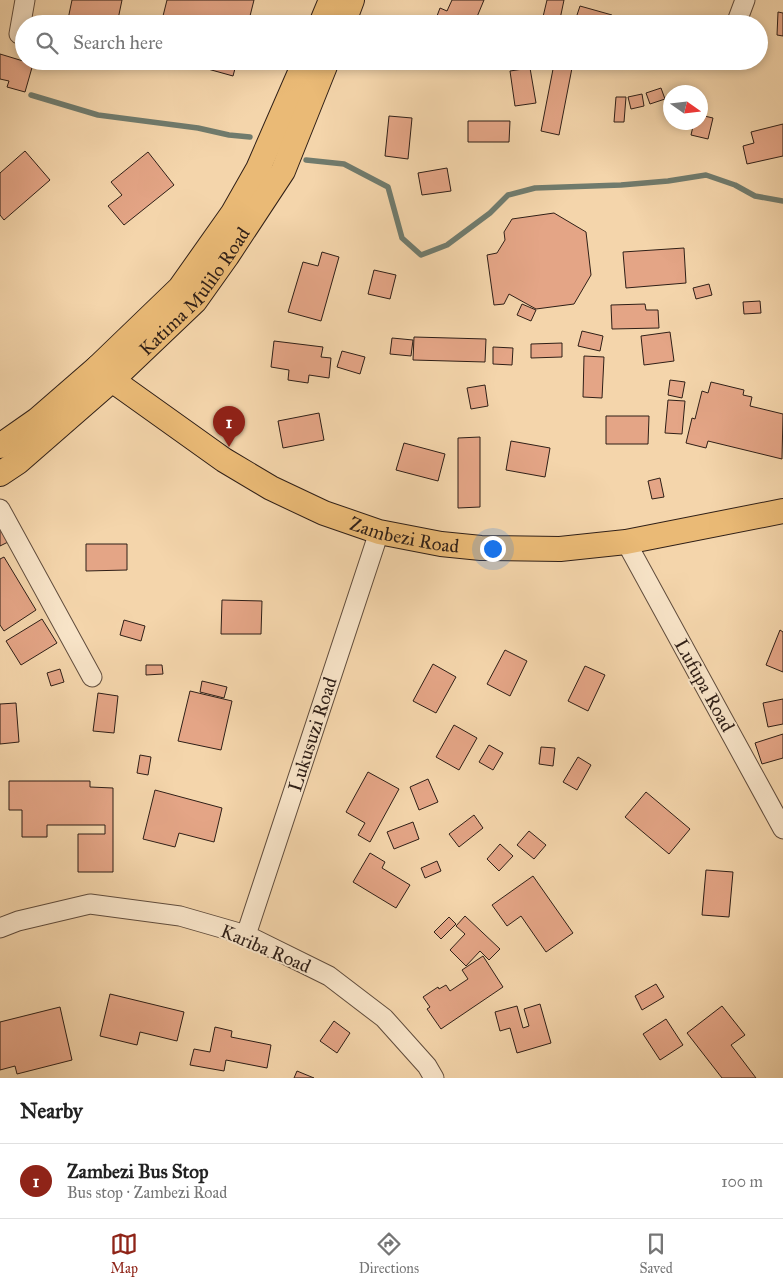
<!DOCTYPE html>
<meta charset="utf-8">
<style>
body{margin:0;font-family:"IM FELL Great Primer",serif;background:#f2f2f2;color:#222}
.compass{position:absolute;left:663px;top:85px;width:45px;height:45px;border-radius:50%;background:#fff;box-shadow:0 2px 8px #0003;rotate:104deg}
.you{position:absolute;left:492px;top:548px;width:18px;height:18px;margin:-12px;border:4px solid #fff;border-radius:50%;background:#1a73e8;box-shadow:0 0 0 8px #1a73e833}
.badge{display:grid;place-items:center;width:32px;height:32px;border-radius:50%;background:#8f2418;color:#fff;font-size:16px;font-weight:700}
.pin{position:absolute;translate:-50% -41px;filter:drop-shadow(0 1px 2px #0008)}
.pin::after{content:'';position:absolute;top:26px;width:18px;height:15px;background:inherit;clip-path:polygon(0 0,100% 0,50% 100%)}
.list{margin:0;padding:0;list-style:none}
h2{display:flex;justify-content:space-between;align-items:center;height:65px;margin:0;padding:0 20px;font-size:21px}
h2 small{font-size:16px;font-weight:400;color:#767676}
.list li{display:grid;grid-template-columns:32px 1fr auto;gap:15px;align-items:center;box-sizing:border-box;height:75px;padding:0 20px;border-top:1px solid #e0e0e0}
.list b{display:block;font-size:19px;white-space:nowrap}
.list p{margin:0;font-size:16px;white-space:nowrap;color:#767676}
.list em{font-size:16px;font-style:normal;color:#767676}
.icon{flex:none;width:28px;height:28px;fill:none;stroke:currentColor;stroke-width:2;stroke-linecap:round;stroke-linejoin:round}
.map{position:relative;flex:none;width:783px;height:1078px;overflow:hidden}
.search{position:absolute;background:#fff;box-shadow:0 2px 8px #0003;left:15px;right:15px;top:15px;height:55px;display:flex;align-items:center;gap:12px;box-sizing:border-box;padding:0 18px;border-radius:28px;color:#767676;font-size:19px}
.sheet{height:140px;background:#fff}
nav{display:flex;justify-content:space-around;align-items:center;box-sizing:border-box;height:70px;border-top:1px solid #e0e0e0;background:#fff;font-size:14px;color:#767676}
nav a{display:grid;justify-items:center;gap:2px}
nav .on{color:#8f2418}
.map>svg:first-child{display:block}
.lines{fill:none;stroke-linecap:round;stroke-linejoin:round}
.stream{stroke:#707b6d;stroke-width:5.5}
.building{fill:#e4a586;stroke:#2f1f17}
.minor-casing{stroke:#604c3c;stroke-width:21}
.major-casing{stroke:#2f1f17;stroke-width:26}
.minor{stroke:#f8e4c8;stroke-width:19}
.major{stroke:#eaba76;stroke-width:24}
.labels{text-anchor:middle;stroke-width:4;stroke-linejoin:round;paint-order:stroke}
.street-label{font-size:19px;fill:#2f1f17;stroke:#f8e4c8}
</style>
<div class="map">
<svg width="783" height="1078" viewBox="0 0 783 1078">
<rect width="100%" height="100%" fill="#f4d5ab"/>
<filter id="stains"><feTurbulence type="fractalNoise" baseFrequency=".004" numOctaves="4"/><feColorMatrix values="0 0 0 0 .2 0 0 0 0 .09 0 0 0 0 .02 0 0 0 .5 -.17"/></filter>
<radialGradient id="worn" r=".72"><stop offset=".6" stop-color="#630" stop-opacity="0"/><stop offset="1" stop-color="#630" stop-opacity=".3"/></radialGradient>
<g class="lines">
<path class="stream" d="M31,95L98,115L198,128L229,135L250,137
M306,160L344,164L388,187L402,238L421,255L447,245L490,213L508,195L535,188L621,185L668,181L706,175L735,185L755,196L783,201"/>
</g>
<path class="building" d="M72,0H122L117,24H67Z
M167,0H254L248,24H161Z
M452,0H484L474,24H434L440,8L447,11Z
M547,0H564L559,24L542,21Z
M580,6L612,15L610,24H574Z
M778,12L783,13V36L777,35Z
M0,54L33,64L25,92L7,87L9,81L0,79Z
M179,61H237L233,76Z
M554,64L572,68L559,135L541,131Z
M530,68L536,103L515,106L510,71Z
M661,88L665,99L650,104L646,93Z
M642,94L644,106L631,109L628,97Z
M616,97H626L624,122H614Z
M700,115L713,118L708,139L691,135L694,122H700Z
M389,116L412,118L408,159L385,156Z
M468,121H510L509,142H468Z
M783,124V156L747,164L743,146L754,143L751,132Z
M25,151L50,180L4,220L0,215V173Z
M148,152L174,185L124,225L108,206L122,195L111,182Z
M447,168L451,191L422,195L418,173Z
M554,213L586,232L591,275L574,304L536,309L509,294L504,304L494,305L487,255L497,253L505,240L504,232L512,219Z
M684,248L686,283L626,288L623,252Z
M322,252L339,257L321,321L288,312L303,262L318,266Z
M374,270L396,275L390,299L368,294Z
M709,284L712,295L696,299L693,288Z
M760,301L761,313L744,314L743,302Z
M522,304L536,310L531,321L517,315Z
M645,304L646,310H658L659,328L612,329L611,305Z
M582,331L603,336L600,351L578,346Z
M670,332L674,361L644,365L641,336Z
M414,337L486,339L485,362L413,360Z
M392,338L413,340L411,356L390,354Z
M274,341L323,347L321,357L331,358L329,378L309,375L308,383L288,380L289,370L271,367Z
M562,343V357L531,358V344Z
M493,347L513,348L512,365L493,364Z
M342,351L365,357L360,374L337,367Z
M584,356L604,357L602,398L583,397Z
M670,380L685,382L682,398L668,395Z
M711,382L744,390L743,395L752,397L750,406L783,414L782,459L708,441L706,448L686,443L692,418L695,419L702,391L708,393Z
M485,385L488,406L471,409L467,388Z
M668,400L685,401L682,434L665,433Z
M319,413L324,440L283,448L278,421Z
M606,416H649L648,444H606Z
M480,437V507L458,508V438Z
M511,441L550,448L545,477L506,470Z
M404,443L445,454L438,481L396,470Z
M660,478L664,497L652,499L648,481Z
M0,527L8,542L0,546Z
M86,544H127V570L86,571Z
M4,557L36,610L4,631L0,625V559Z
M222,600L262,601L261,634H221Z
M42,619L57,643L21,665L6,641Z
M124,620L145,626L141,641L120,635Z
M780,630L783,632V672L766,665Z
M505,650L527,661L510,696L487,684Z
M433,664L456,677L436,713L413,701Z
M146,665H162L163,674L146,675Z
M585,666L605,675L588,711L568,701Z
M60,669L64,682L51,686L47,673Z
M202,681L227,687L224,698L200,692Z
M190,691L232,701L221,750L178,741Z
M98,693L118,696L114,733L93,731Z
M783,699V724L768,727L763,703Z
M16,703L19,742L0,744V704Z
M454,725L477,738L459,770L436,757Z
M783,734V758L762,764L755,743Z
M489,745L503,753L493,770L479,762Z
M541,747L555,748L553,766L539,764Z
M140,755L151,757L148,775L137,773Z
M578,757L591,765L577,790L563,782Z
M368,772L399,789L370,842L358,835L365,823L346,812Z
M428,779L438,802L419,810L410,787Z
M9,781H90V787L113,788V872H78V834H105V825H47V837H22V810H9Z
M155,790L222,808L214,842L179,833L175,847L143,839Z
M646,792L690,829L669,854L625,817Z
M474,815L483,828L459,847L449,834Z
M413,822L419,839L394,849L387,832Z
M529,831L546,845L534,859L517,845Z
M500,844L513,856L499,871L487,859Z
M370,853L385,862L382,868L410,885L396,908L353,882Z
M437,861L441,871L425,878L421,868Z
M706,870L733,872L729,917L702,915Z
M533,876L573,933L546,952L521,916L507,926L492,905Z
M465,916L500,949L489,960L480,951L466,966L450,950L465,934L456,926Z
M449,917L456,924L441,939L434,932Z
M483,956L503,987L441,1029L427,1009L430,1007L423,997L438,987L439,989L446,985L450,991L468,979L462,970Z
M656,984L664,997L642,1010L635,996Z
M110,994L184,1012L177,1041L140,1032L137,1045L100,1036Z
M540,1004L551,1043L517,1053L510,1028L500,1031L495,1012L517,1006L523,1028L529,1026L524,1009Z
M722,1006L745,1035L731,1045L756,1078H722L687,1033Z
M60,1007L72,1060L17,1074L15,1066L0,1070V1022Z
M666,1019L683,1045L660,1060L643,1034Z
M334,1021L350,1033L337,1053L320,1041Z
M215,1027L232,1031L231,1037L271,1045L267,1068L226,1060L224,1071L190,1065L194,1049L210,1052Z
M297,1071L314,1078H294Z"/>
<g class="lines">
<defs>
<path id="minor" d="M736,24L745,0
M19,34L25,0
M0,509L92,677
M626,542L783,829
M0,928L18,921L90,904L180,916L246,935L329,976L384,1018L427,1066L434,1078
M246,935L379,532"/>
<g id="major">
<path d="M321,24L331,0"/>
<path d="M343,24L352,0"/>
<path id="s1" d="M98,367L112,380L224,460L271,488L324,513L379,532L441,544L481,548L560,549L626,542L783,511"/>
<path d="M0,446L37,420L98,367L180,288L233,213L258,169L305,61"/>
<path id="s2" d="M0,474L18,462L112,380L195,301L227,256L283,171L327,61"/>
</g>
</defs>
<use href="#minor" class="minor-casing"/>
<use href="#major" class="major-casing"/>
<use href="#minor" class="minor"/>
<use href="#major" class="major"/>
</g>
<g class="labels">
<g class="street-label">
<text dy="7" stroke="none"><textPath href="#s2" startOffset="268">Katima Mulilo Road</textPath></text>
<text dy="7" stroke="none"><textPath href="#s1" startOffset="354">Zambezi Road</textPath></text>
<text transform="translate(705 685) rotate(61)" y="7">Lufupa Road</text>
<text transform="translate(312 734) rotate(-72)" y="7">Lukusuzi Road</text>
<text transform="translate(266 948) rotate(23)" y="7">Kariba Road</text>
</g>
</g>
<rect width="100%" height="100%" filter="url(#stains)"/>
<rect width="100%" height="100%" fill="url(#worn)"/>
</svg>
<svg class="compass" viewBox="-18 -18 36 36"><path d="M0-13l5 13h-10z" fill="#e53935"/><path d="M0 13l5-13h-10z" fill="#767676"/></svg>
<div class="you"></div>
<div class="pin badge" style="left:229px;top:447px">1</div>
<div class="search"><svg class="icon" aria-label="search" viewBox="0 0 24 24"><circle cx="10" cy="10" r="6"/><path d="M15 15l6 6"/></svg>Search here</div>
</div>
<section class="sheet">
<h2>Nearby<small></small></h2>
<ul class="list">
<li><span class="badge">1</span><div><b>Zambezi Bus Stop</b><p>Bus stop · Zambezi Road</p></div><em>100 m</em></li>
</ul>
</section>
<nav>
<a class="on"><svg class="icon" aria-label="map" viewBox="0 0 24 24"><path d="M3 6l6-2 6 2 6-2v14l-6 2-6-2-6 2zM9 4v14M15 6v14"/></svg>Map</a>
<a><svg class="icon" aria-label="directions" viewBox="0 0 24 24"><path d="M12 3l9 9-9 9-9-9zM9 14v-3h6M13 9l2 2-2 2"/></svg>Directions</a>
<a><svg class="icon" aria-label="saved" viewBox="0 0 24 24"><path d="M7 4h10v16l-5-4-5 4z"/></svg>Saved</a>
</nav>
